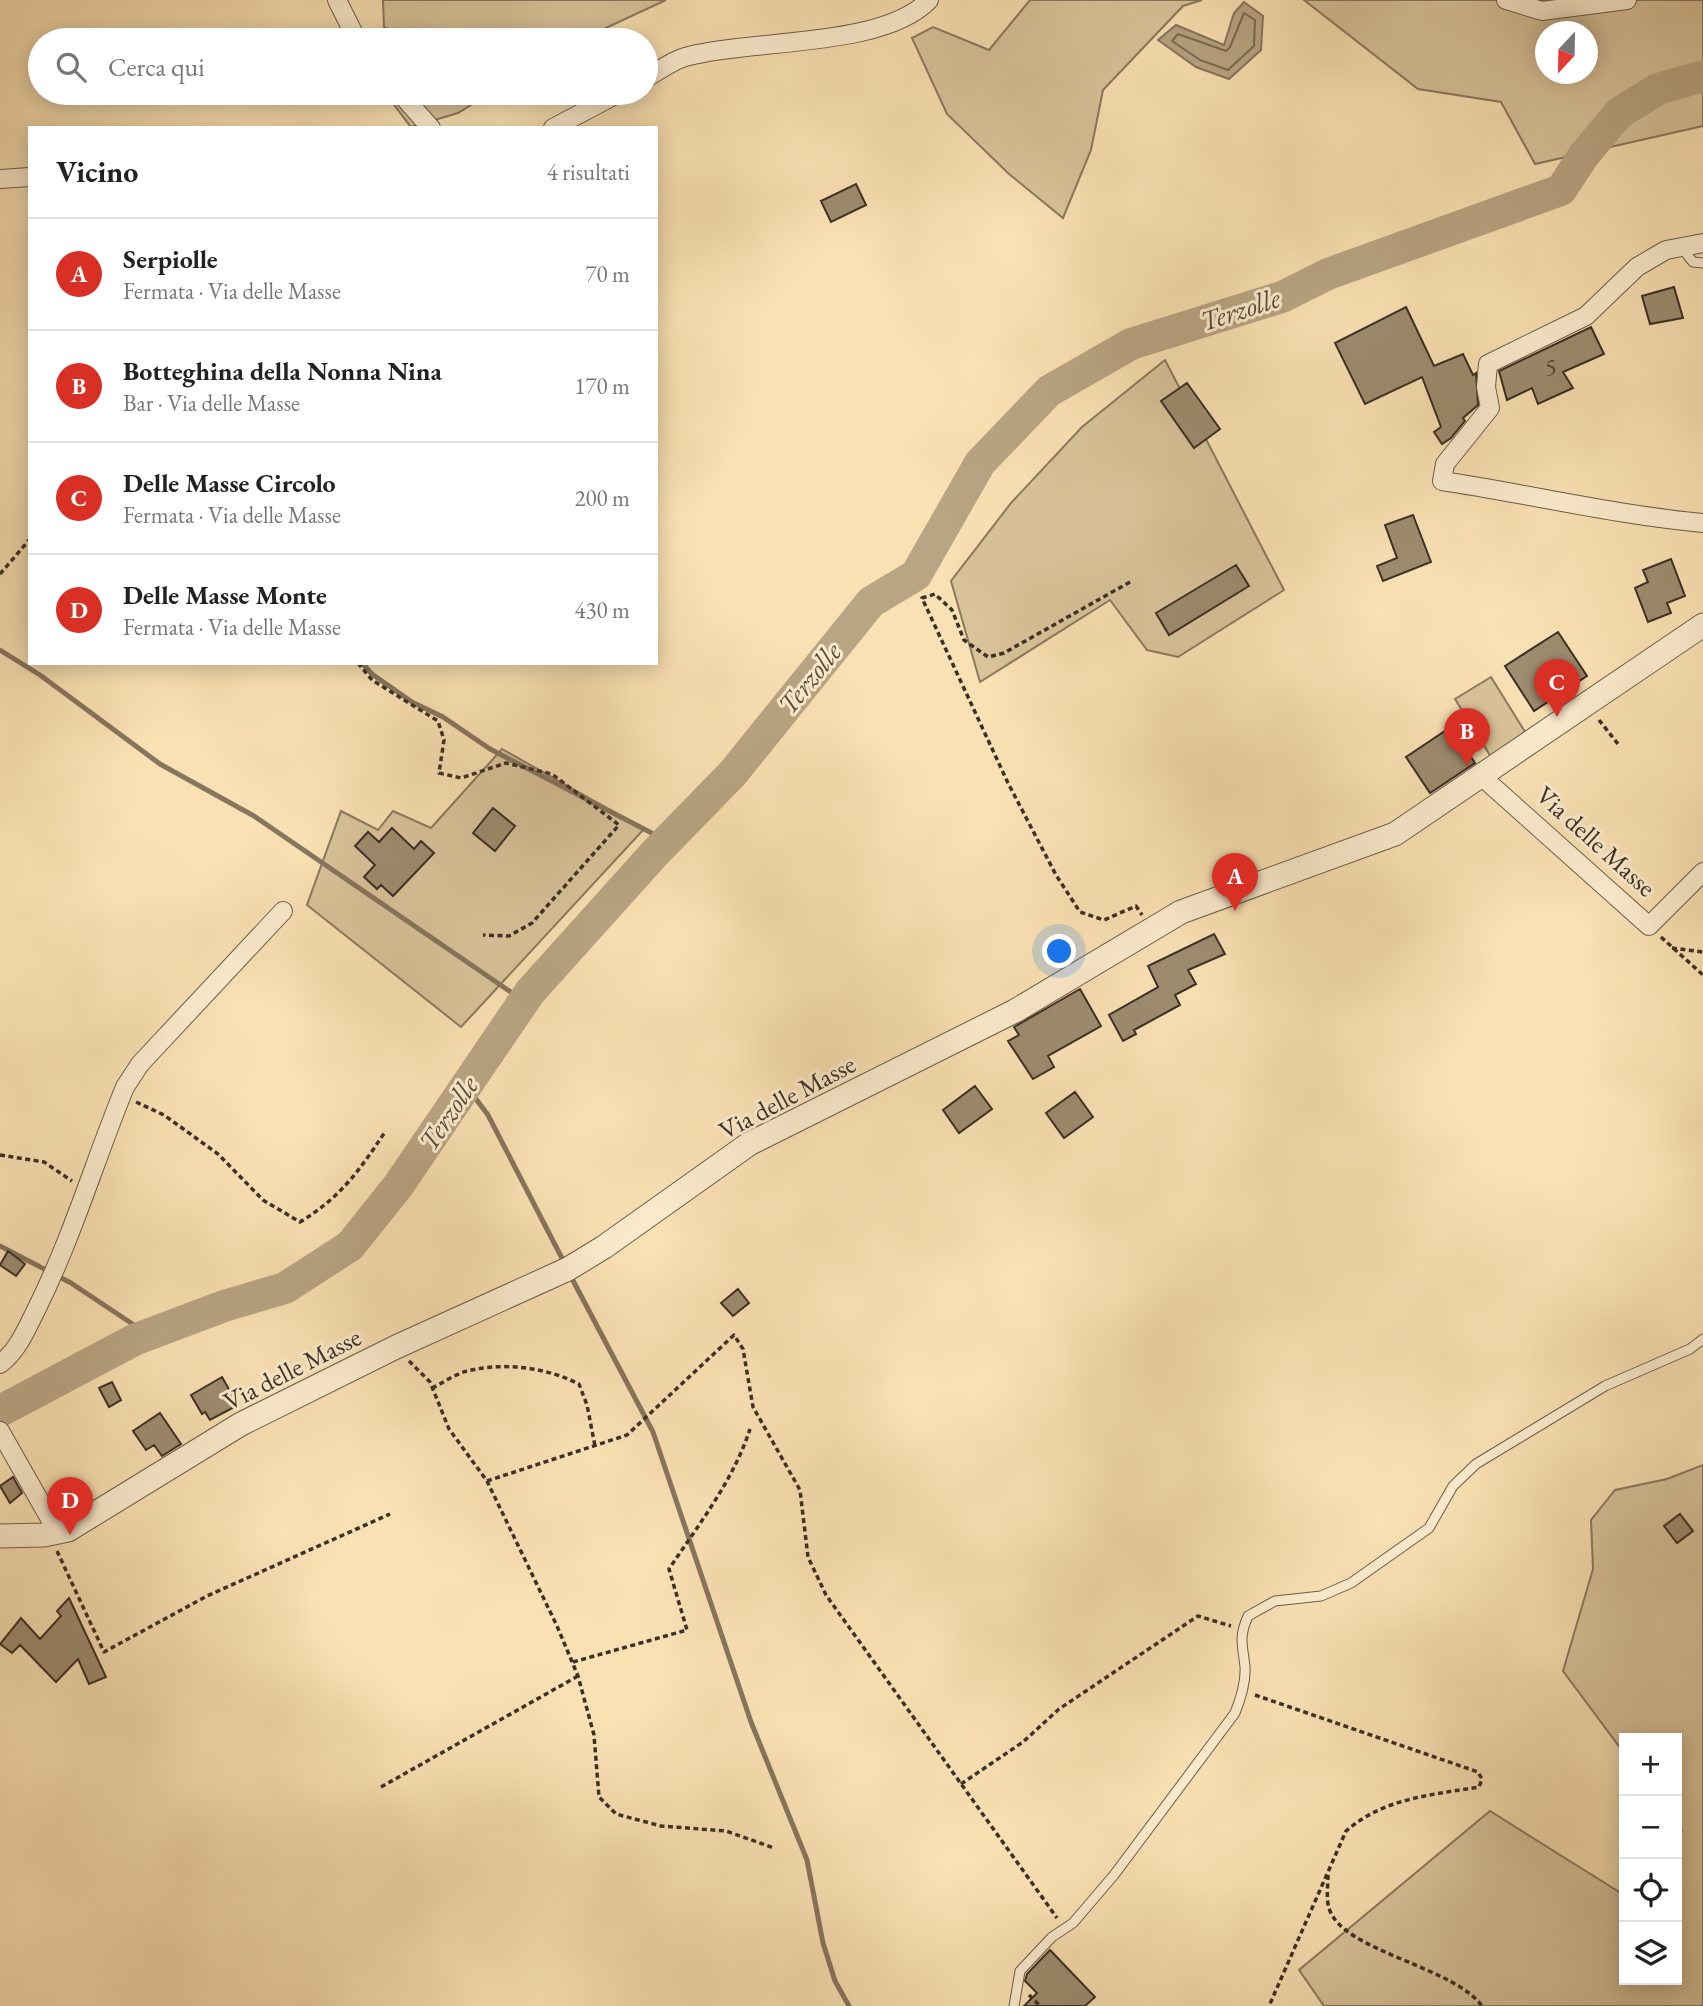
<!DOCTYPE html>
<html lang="it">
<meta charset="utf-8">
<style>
body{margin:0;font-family:"EB Garamond",serif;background:#f6f6f6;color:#222}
.controls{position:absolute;right:21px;bottom:21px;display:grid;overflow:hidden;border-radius:0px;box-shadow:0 4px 18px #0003}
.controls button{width:63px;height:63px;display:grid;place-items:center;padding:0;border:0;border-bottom:2px solid #e0e0e0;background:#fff;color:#222;font:35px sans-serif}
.compass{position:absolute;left:1535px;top:21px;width:63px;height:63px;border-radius:50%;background:#fff;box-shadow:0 4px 18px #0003;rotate:202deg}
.you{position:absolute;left:1060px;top:952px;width:24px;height:24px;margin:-18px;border:5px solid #fff;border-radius:50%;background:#1a73e8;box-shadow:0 0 0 10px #1a73e833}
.badge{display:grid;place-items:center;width:46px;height:46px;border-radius:50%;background:#d93025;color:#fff;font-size:23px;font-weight:700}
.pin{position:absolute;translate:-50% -58px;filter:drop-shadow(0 2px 4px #0008)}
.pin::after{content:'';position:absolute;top:37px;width:24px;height:21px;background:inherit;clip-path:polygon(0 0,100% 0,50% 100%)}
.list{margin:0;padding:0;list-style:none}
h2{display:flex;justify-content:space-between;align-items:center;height:91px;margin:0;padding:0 28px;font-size:30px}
h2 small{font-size:23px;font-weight:400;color:#767676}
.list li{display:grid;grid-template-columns:46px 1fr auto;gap:21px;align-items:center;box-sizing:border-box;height:112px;padding:0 28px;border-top:2px solid #e0e0e0}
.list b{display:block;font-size:26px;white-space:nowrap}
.list p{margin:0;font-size:23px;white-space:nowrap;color:#767676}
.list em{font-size:23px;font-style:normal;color:#767676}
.icon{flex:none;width:38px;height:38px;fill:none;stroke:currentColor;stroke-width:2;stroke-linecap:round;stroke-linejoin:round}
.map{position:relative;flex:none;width:1703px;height:2006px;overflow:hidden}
.search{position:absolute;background:#fff;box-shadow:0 4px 18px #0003;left:28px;top:28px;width:630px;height:77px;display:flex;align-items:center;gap:18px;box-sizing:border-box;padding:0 24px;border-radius:38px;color:#767676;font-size:26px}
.panel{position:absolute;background:#fff;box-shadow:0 4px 18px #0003;left:28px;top:126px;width:630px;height:539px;border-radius:0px}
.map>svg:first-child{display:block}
.green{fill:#dac39b;stroke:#8a7960;stroke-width:2;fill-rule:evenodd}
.water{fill:#b9a483;stroke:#87755e;stroke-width:2}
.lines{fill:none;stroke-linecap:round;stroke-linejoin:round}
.shore{stroke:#7a6a54;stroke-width:2}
.stream{stroke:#87755e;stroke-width:5}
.river{stroke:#b9a483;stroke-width:32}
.building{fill:#9e8c6f;stroke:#3b2f26;stroke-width:2}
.service-casing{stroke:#6b5c49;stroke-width:11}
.minor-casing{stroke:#6b5c49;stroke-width:20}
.tertiary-casing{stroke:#6b5c49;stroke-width:25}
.path{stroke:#3b2f26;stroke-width:3.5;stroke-dasharray:5 3.5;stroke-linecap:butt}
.service{stroke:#fcecce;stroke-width:9}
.minor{stroke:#fcecce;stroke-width:18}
.tertiary{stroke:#fcecce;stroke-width:23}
.labels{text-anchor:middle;stroke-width:6;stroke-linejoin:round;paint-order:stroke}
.number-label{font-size:23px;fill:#544638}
.street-label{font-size:26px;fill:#3b2f26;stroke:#fcecce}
.water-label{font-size:28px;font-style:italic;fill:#5a4c3d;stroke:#fcecce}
</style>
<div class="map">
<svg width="1703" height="2006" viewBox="0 0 1703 2006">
<rect width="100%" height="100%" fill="#fae1b3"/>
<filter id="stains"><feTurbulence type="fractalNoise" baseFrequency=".00286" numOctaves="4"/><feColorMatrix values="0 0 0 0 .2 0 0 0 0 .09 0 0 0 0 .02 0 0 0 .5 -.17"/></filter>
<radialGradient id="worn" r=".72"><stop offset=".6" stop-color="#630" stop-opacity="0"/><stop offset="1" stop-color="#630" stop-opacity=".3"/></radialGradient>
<path class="green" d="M383,0H666L580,40H411L384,27Z
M1030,0H1202L1183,6L1103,90L1091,150L1063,218L1009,174L947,114L912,38L933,27L989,50Z
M1304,0H1703V126L1535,164L1501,102L1418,89ZM1546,32H1588V74H1546Z
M385,93H490L458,113L411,127Z
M1165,360L1284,590L1178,657L1147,650L1110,600L980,682L951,581L1011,503L1082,427Z
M1491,677L1527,735L1491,757L1455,699Z
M502,749L644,829L461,1027L307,905L341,811L378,830L393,811L431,828Z
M1703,1465V2006H1324L1299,1970L1490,1811L1624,1895V1980H1677V1839L1682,1831L1677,1824V1738H1624V1753L1563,1671L1593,1569L1591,1520L1615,1490L1667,1479Z"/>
<path class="water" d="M1244,2L1263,16L1261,50L1229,79L1196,67L1158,40L1176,25L1224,45L1234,13Z"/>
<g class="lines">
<path class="shore" d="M1244,13L1255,20L1254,46L1228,70L1200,60L1172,41L1178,34L1226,51L1230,47Z"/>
<path class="stream" d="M0,650L40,675L160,764L254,816L524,1001
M362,663L372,674L412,702L443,717L490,749L667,841
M467,1087L488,1115L565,1264
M0,1246L71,1283L149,1335
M569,1273L653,1432L751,1722L807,1860L823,1943L835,1981L849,2006"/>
<path class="river" d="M0,1411L134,1340L224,1306L285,1288L350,1246L398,1186L530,992L655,853L733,773L871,602L916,575L980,463L1049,391L1131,344L1282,297L1328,274L1561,190L1584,155L1619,113L1658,89L1703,76"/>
</g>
<path class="building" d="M856,184L866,205L831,222L821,201Z
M1674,287L1683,318L1650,324L1642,296Z
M1406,307L1434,366L1463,354L1473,375L1476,373L1478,405L1463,418L1465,421L1451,438L1442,444L1434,432L1441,427L1422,377L1365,404L1335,343Z
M1591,327L1604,354L1563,372L1573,388L1538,404L1532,388L1507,400L1499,371Z
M1187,383L1220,429L1194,448L1161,401Z
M1413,515L1431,562L1383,581L1377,566L1397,558L1385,525Z
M1671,559L1685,596L1667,603L1671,613L1648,622L1635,588L1648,582L1643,570Z
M1236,565L1249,586L1169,635L1156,613Z
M1558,632L1587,676L1534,711L1505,666Z
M1451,727L1475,763L1430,793L1406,757Z
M493,808L515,826L495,851L473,833Z
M392,828L414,849L421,841L434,853L393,896L381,885L377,889L364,877L375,865L355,846L368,832L379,842Z
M1214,934L1225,954L1188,970L1196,984L1175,995L1180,1005L1134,1030L1136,1034L1123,1041L1109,1015L1158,987L1148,966Z
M1080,989L1101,1026L1048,1056L1054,1067L1033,1079L1008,1041L1019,1035L1014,1027Z
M975,1086L992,1109L959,1133L943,1110Z
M1075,1092L1093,1117L1064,1138L1046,1113Z
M8,1251L25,1264L16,1276L0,1265Z
M738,1289L749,1303L733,1316L721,1303Z
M222,1377L238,1405L210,1420L205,1412L202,1414L191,1395Z
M112,1382L121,1400L109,1407L99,1388Z
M160,1413L181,1444L162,1456L154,1445L146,1450L133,1431Z
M13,1477L22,1493L10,1503L0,1486Z
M1680,1514L1693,1531L1677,1543L1664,1526Z
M69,1598L106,1677L89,1684L78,1659L56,1682L20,1645L12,1653L0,1644L21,1618L40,1639L61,1616L57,1611Z
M1050,1950L1095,1997L1085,2006H1024L1037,1993L1025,1981L1027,1974Z"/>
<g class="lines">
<defs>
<path id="service" d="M1681,247L1693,262L1703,263
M1014,2006L1020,1971L1052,1937L1073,1923L1114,1875L1235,1713C1241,1698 1246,1683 1245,1667C1243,1645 1238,1639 1248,1616L1275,1601L1321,1596L1351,1583L1429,1528L1453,1486L1476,1464L1605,1386L1690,1349L1703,1339"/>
<path id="minor" d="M337,0L357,40
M1506,0L1542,11L1627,0
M646,78C659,71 674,59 689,56C753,39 883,48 929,0
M400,93L431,128
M553,128L619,93
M0,179L30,177
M1703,243L1666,250L1637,267L1586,316L1488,364L1486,387L1490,408L1445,464L1442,481C1529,494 1615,515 1703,523
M1480,775L1649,926L1703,872
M0,1364C18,1351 28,1326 38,1306C73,1235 95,1160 125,1087L140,1064L283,911
M0,1431L58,1533"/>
<path id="tertiary" d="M0,1536L44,1535L68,1530L241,1424L396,1347L568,1269L604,1247L749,1144L1015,1011L1181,912L1395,834L1703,625"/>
</defs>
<use href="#service" class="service-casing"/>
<use href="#minor" class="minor-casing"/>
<use href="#tertiary" class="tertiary-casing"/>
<path class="path" d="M0,574L30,539
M1130,582L1004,653L988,657L964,640L952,610L935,594L922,598L1008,783L1056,875L1080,912L1104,920L1136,906L1142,915
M358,663L372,680L438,721L444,740L439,773L461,778L506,763L552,774L619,825L532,923L509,936L483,935
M1599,720L1618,744
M1661,937L1703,975
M1672,948L1703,952
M136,1102L164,1115L218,1154L263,1200L300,1222C341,1197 359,1171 385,1132
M0,1155L44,1162L72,1181
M409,1361L430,1382L449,1429L487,1481L557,1626L578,1676L594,1735L599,1797L616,1814L661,1826L726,1831L774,1848
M432,1388C443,1383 455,1374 467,1371C504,1362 545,1367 579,1384L587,1405L595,1446
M487,1481L627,1435L734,1335L743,1349L753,1407L800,1490L808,1557L826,1595L1057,1918
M57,1551L104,1652L207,1596L390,1514
M573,1662L687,1630L669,1569C699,1524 733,1481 750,1429
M1255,1695L1478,1772L1482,1779L1479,1787C1431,1795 1384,1798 1346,1831L1269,2006
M961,1784L1023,1742L1059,1709L1198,1616L1231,1626
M381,1787L578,1676
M1328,1875C1328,1885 1326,1899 1329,1908C1341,1951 1453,1966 1482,2006
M1029,1995L1040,2006"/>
<use href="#service" class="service"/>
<use href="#minor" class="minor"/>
<use href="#tertiary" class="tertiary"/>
</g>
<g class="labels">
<g class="number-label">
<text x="1551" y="375">5</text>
</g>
<g class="street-label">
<text transform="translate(1596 841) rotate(42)" y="9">Via delle Masse</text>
<text transform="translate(787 1097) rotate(-28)" y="9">Via delle Masse</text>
<text transform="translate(292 1369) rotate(-27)" y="9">Via delle Masse</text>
</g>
<g class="water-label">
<text transform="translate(1240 309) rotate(-18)" y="10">Terzolle</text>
<text transform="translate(809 678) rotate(-51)" y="10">Terzolle</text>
<text transform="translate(448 1113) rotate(-56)" y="10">Terzolle</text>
</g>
</g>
<rect width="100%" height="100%" filter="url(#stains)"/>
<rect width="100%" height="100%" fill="url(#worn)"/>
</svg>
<div class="controls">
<button>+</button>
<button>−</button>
<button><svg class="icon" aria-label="locate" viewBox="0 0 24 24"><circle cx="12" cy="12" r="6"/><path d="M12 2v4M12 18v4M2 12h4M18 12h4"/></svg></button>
<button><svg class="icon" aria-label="layers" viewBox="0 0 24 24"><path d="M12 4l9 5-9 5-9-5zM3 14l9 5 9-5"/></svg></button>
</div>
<svg class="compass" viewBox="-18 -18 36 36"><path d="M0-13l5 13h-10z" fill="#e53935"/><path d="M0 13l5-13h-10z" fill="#767676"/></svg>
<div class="you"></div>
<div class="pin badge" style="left:1235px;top:911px">A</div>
<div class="pin badge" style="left:1467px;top:766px">B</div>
<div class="pin badge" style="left:1557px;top:717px">C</div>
<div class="pin badge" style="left:70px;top:1535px">D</div>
<div class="search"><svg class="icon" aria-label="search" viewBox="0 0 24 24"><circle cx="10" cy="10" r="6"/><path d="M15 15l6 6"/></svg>Cerca qui</div>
<section class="panel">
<h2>Vicino<small>4 risultati</small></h2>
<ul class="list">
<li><span class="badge">A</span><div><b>Serpiolle</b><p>Fermata · Via delle Masse</p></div><em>70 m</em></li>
<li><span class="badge">B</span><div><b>Botteghina della Nonna Nina</b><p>Bar · Via delle Masse</p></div><em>170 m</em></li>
<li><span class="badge">C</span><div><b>Delle Masse Circolo</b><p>Fermata · Via delle Masse</p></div><em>200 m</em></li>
<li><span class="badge">D</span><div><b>Delle Masse Monte</b><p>Fermata · Via delle Masse</p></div><em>430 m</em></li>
</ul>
</section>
</div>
